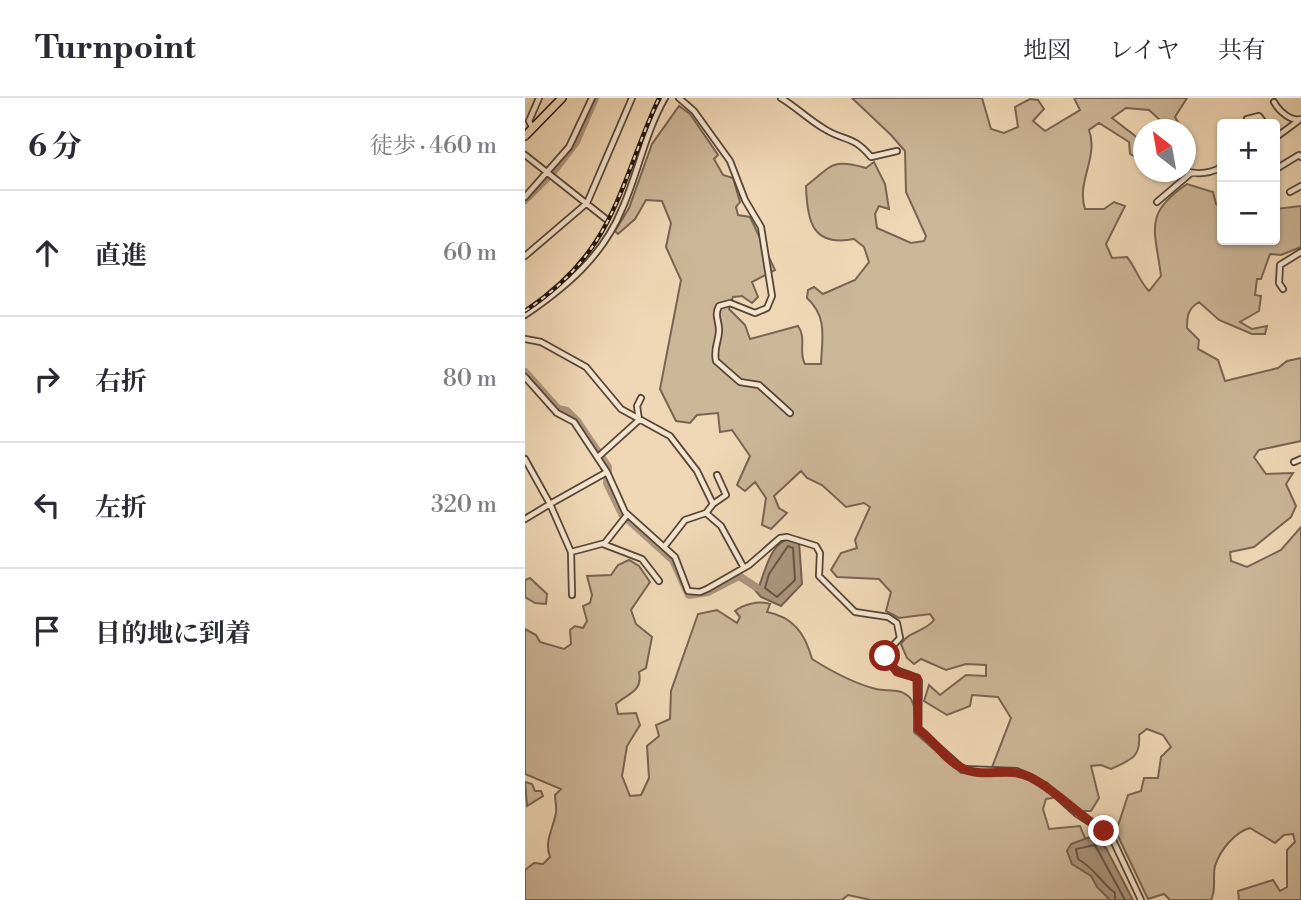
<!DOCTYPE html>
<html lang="ja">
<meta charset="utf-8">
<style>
body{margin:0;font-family:"Libre Bodoni","Noto Serif JP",serif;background:#f7f7f7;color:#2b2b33}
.controls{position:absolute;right:21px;top:21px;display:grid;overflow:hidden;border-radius:7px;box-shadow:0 2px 5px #0004}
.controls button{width:63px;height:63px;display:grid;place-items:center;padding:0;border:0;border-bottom:2px solid #e1e1e2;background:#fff;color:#2b2b33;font:35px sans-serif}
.compass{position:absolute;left:608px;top:21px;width:63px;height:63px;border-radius:50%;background:#fff;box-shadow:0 2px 5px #0004;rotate:329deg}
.stop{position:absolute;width:21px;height:21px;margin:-16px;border:5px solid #8f2418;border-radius:50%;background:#fff}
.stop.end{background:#8f2418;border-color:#fff;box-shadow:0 2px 7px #0008}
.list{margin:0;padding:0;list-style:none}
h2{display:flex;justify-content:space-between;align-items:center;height:91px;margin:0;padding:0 28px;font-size:30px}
h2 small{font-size:23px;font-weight:400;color:#7c7c81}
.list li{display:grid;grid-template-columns:46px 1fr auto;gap:21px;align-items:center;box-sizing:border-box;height:126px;padding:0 28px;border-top:2px solid #e1e1e2}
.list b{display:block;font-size:26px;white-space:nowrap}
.list em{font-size:23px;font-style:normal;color:#7c7c81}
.icon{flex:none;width:38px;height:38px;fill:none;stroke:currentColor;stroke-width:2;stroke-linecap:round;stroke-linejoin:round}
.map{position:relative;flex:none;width:776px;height:802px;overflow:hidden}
header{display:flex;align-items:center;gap:42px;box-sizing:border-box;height:98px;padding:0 35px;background:#fff;border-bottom:2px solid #e1e1e2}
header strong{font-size:33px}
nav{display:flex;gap:38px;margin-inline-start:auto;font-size:24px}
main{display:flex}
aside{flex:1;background:#fff}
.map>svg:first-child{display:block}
.green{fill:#ccb698;stroke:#786452;stroke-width:2}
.water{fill:#aa947c;stroke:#74604f;stroke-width:2}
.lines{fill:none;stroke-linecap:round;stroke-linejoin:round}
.shore{stroke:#665444;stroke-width:2}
.river{stroke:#aa947c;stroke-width:8}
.street-casing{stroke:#564436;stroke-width:8}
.primary-casing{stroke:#23130c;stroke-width:10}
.street{stroke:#f5e5cf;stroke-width:4.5}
.primary{stroke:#efd7b5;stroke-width:7}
.rail-casing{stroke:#23130c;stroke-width:4.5}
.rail{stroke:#f5e5cf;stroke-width:2;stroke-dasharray:5;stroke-linecap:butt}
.route{stroke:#8f2418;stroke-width:9}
</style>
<header>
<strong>Turnpoint</strong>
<nav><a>地図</a><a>レイヤ</a><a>共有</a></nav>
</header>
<main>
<aside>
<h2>6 分<small>徒歩 · 460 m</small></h2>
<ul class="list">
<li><svg class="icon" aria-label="ahead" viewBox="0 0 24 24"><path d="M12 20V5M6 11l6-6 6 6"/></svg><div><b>直進</b></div><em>60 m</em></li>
<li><svg class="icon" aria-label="right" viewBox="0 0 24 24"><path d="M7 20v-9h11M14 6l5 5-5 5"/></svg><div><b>右折</b></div><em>80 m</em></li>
<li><svg class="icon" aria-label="left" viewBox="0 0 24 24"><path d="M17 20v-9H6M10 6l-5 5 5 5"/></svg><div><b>左折</b></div><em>320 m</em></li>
<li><svg class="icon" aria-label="arrive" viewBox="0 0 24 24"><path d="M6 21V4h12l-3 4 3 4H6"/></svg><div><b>目的地に到着</b></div></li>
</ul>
</aside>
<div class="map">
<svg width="776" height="802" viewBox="0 0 776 802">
<rect width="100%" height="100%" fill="#efd7b5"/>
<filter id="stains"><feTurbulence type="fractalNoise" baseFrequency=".00286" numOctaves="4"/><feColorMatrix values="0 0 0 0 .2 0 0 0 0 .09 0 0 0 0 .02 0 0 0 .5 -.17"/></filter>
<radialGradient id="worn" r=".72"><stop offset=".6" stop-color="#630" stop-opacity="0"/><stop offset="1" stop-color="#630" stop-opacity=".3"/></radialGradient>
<path class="green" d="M327,0H457L466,31L479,35L493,29L490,9L505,1L513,2L519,11L508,23L520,33L555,12L549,0H662L650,19L657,31H645L624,12L601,10L587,20L618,44V63L605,56L604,44L574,25L564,32C574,59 551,84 560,111H579L589,104L600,108L581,146L587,160L602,159C611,170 614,183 624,193L636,178C630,131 618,116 662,86L688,94L691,106L697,110V142H750V106L751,111L776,108V149L756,157L745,156L736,181H732L730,197L736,198L734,213L715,224L727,231L742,228L740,236H727L694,222L674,204C663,211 662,217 662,230L674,242L673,251L693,262L700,283L753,270L762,263L776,260V343L734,352L729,359L741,376L768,375L761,386L771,408L766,419L729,449L705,454L706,463L722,469L756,452L776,429V802H714L713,793L748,782L755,793L762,789V752L770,744L768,736L759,737L750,745L725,730C710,734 695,752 690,768C687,780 692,790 686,802H645L639,796L623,801L591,734L603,697L616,693L619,680H633L636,659L646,649L638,637L622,631L614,637C616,660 605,662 586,671L576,667L566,668L574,700L566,713H553L538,698L521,701L518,711L524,731L555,728L560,740L556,753L592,802H346L323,797L317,802H0V772L9,765L18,766L25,759C19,743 28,731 31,715C32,710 30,703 30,697L36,691L0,676V531L11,537L15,544L39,551L46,546L45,532L50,528L58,530L62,523L58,508L65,505L67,497L62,478L86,477L93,467L104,462L114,468L125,484L106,512L111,526L127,539L121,570L114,574C118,594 103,595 91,606L93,616L111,615L115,627L102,648L97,678L105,698L116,697L124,680L122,648L134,638L131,627L145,621L146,593L173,516L192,512L212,525L215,519L210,513C218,507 233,502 245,506L242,514C268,519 280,535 287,561C306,573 327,585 351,591C363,594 377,589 386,601C392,611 389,623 389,634L436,675L464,677L486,620L473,599L447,597L445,608L422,617L399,603L404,587L415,597L441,577L461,578V567L441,566L421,572L396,561L389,566L382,560L376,546C385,532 400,534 409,522L405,516L374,520L361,513L366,494L354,481L312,479L306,472L316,455L332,450L330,442L345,409L339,405L321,409L297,387L282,380L276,373L249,398L254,410L262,415L246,431L237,427L241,400L230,384L220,393L212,387L225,358L207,332L195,334L193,315L172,317L165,325L151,323L135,291L156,182L141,149L146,125L137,103L121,102L110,121L93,136L90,133L104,110L127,46L154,8L165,16L193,57L189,61L198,77L208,80L215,104L211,109L213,117L225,119L250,172L227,184L233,199L227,205L217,198L208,199L204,211L220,227L225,241L273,228C282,240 273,254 280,266H296C297,241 303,219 282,200L283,192L289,189L298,196L330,182L344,164L339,149L329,141C287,149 282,123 281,88C307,68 306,60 341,70L349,64L360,86L364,111L354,108L350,116L352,130L386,145L399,143L401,138L381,94L380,53L366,37Z
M5,480L22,496L21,506L10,505L0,499V482Z
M0,684L7,686L10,693H16L18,698L2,708Z"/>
<path class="water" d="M265,441L274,444L277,486L256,508L236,499L228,490L234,488C240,475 245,444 265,441Z
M568,738L581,750L608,802H585L572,789L566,778L547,766L542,753L546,746Z"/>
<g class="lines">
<path class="shore" d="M263,448L268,450L270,482L252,499L240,490L244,476Z
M590,802V795C576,784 569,770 553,761L551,751L570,747L600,802"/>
<path class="river" d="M0,102L28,74L51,44L70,0
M0,274L33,311L42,313L52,323L83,369L82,385L97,416L148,462L164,497L183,494L214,478L231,489"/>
<defs>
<path id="street" d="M154,0L169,13L205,63L220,102L236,129L247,198L242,210L230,215L205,205L194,208C189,218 194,222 194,232C194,243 188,251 191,263L215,284L234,287L265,315
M256,0C271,9 283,21 298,30C319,44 327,36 346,59L372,53
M749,4C754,13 766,24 776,21
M722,21L734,18L740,26
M7,29L4,23L14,0
M750,40L773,23
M0,57L81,121
M751,71L774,57L776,59
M660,73C673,77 686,75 697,69
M765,94L776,88
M0,99L44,49L67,0
M632,104L666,75
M0,158L62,105L107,0
M758,191L754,185L755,167L776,154
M0,217C41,189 78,158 97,111C113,75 120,35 140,0
M0,241L16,244L61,269L96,311L145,338L172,373L188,406L181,415L160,422L139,449
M0,279L32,315L49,324L82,374L100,414L150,459L163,493L175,494L182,491L224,467L255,440L262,439L291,448L295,455L294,478L330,514L363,519L372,525L375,540L362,554L361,561C372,579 384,572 394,583L393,631L438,671L492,673L520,687L552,716L586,738L616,802
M73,359L114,322L112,308L116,300
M0,361L25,406L82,374
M769,364L776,361
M188,406L201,397L192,377
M181,415L196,428L219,470
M0,421L25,406L46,454L80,445L102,417
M78,446L117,461L134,483
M46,454L47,497"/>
<path id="primary" d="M0,38L37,0"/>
</defs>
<use href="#street" class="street-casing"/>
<use href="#primary" class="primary-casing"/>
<use href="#street" class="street"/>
<use href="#primary" class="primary"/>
<defs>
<path id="rail" d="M0,213C91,152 92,91 134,0"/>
</defs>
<use href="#rail" class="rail-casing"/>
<use href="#rail" class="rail"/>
</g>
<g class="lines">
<path class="route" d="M360,558L372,574L392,580L393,631C409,642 420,662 437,670C458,681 483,668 505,679C532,693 553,717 579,733"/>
</g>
<rect width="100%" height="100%" filter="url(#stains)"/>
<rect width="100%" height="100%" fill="url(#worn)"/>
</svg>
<div class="controls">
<button>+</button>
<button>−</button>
</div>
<svg class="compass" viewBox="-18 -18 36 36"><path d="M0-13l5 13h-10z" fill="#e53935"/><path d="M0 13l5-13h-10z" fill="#7c7c81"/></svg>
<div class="stop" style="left:360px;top:558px"></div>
<div class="stop end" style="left:579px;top:733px"></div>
</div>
</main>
